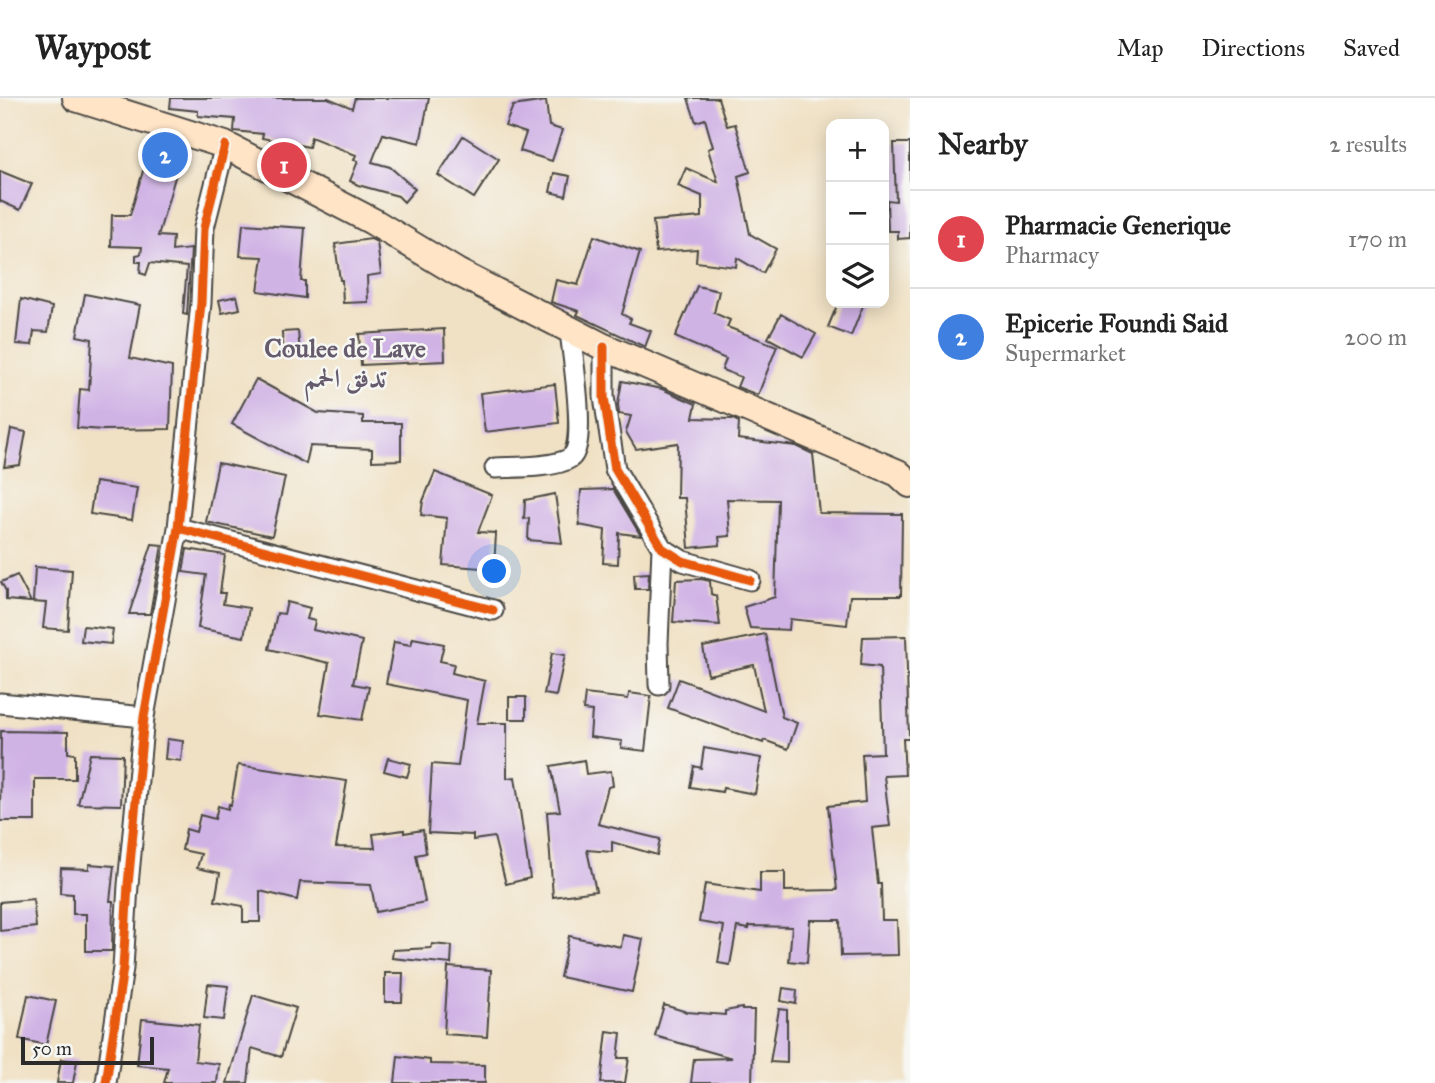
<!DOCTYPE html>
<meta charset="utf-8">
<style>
body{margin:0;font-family:"IM FELL Great Primer",Amiri,serif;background:#f2f2f2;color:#222}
.controls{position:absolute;right:21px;top:21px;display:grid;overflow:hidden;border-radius:14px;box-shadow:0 4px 18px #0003}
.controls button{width:63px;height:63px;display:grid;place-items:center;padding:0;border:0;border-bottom:2px solid #e0e0e0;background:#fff;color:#222;font:35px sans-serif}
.scale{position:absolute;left:21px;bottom:18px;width:133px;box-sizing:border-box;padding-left:7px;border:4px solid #2b2b2b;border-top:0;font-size:19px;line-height:24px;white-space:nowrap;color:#2b2b2b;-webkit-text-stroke:5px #f6f6f2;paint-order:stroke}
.you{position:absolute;left:495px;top:474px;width:24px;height:24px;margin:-18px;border:5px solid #fff;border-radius:50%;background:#1a73e8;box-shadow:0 0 0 10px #1a73e833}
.badge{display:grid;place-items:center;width:46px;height:46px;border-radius:50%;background:#d1495b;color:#fff;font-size:23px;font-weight:700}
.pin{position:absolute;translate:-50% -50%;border:4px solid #fff;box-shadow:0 2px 7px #0006}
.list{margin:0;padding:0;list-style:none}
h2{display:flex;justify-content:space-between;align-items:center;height:91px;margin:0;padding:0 28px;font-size:30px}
h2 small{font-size:23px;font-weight:400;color:#767676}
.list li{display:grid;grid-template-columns:46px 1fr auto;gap:21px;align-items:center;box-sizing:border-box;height:98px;padding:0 28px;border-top:2px solid #e0e0e0}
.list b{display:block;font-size:26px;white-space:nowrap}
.list p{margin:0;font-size:23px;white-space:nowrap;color:#767676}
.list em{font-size:23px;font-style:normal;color:#767676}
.icon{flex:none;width:38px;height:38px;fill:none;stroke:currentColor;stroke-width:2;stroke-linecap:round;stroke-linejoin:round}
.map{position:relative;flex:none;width:910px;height:985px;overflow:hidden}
header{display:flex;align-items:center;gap:42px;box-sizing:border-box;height:98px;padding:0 35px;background:#fff;border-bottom:2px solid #e0e0e0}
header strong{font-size:33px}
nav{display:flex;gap:38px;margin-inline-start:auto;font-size:24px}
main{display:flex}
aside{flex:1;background:#fff}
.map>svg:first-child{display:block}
.building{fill:#d0b3e5}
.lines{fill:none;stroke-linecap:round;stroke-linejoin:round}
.street-casing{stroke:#494642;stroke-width:23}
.secondary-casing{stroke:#494642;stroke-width:30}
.street{stroke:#fff;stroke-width:19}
.secondary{stroke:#ffe4c6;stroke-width:26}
.cycleway-casing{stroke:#f6f6f2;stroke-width:13}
.cycleway{stroke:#e8590c;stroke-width:9}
.labels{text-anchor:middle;stroke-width:5;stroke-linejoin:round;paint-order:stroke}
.neighbourhood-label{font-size:26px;font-weight:bold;fill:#655b6c;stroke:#f6f6f2}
</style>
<header>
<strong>Waypost</strong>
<nav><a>Map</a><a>Directions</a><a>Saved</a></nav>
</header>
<main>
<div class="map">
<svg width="910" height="985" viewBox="0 0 910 985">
<rect width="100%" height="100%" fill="#f6f6f2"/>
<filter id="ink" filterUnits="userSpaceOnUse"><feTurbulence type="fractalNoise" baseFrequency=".0143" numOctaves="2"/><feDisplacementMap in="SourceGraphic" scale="14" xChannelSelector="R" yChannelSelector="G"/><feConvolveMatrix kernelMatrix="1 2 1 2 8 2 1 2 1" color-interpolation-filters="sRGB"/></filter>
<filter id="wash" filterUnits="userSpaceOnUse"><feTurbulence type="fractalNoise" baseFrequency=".00686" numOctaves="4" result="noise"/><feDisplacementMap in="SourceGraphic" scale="28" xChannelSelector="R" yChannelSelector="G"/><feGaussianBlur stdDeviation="1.57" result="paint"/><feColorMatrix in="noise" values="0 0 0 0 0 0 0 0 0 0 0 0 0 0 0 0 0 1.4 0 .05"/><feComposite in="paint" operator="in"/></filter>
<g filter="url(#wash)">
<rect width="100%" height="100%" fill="#f0e1c4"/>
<g id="blocks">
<path class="building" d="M171,0H328L352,10L355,0H429L420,45L383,36L372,64L390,69L415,91L404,104L398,98L358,87L350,83L358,63L354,62L356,57L311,39L309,49L262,40L263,36L234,33L235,21L198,18V13L170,10Z
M688,0H718L727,28L735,26L750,74L738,78L750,136L776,151L763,175L737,160L736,169L696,164L697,151L656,154L653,123L702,119V98L678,88L686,70L718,84L708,51L713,49L705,21L696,24Z
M546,3L549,28L562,32L552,63L520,53L526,35L505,28L513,8Z
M463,38L499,61L474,100L438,77Z
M894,45H910V140L898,141V133H888L887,102L896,103Z
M151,46L182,55L158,138L173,139L172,153L191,151L187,217L183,216L187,169L150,165L146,177L140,175L141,164H136V157L141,156L142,149L111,148L112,117H130Z
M0,73L32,86L20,112L0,103Z
M554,75L570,78L566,98L550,94Z
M243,126L305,130L301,183H305V200L258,193L263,159L240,158Z
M594,138L640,154L622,216L631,221L629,225L651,233L645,249L577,217L579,213L551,204L556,182L578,187Z
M371,141L377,144L381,176L367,178L368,204L343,205L342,182H340L335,146Z
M697,188L719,193L714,215L730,222L727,229L777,248L758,297L737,289L741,279L722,272L726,261L675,239Z
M85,196L140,207L130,260L172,269L170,331L103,332L77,330L80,291L89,292L92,241L77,238Z
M237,198L240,211L222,215L219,202Z
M21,201L52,209L48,234L34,233L32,247L16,246Z
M838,205H864L851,238L828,229Z
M781,216L816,236L803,259L768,240Z
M444,231L445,263L361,267L359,236Z
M298,233L300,255L283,256L282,234Z
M256,281L318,315L363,318V325H401V362L372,363V351L310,348L306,366L232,326Z
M622,283L662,291L696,306L693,320L733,321L739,324L738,341L796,348L813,356L819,415L902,416L901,498H850L847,527L790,521L789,532L750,530L744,509L775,499L778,402L727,401L730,438L719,439L720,447L689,450L685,400H677L678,345L636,351L626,334L631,318L619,316L618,306Z
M555,286L559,325L485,334L480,295Z
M11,331L26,334L20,367L4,369Z
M218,365L285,379L272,438L206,424Z
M435,374L492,397L478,434L496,435L494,471L443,467L447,420L421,417L423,403Z
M95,384L137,390L132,422L90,416Z
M613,391L641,438L619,435L618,466L603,465L605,432L579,427L581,392Z
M555,396L562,445L528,442L529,420L524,421L525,402Z
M152,446L162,447L150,516H129Z
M187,451L225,457L220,495H225L223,506L249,510L244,539L198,530L206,477L183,474Z
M35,469L72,472L68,532L43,530L46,505L33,504Z
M649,475L648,491H635L634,476Z
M17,477L31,504L6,502V493L1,484Z
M701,481L710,483L711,496L716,498L720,527L673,524L676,482Z
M287,504L310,510L307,521L315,523L313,532L362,543L353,586L369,589L362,622L320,616L329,565L269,551L277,515L284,516Z
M83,528L113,531L111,546L81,543Z
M765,536L782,619L797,625L788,651L764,642L763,645L668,610L679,581L764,613L754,567L708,577L703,549Z
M906,538L909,641H903L905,677L884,678L890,728L872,730L878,786H881L882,822H897L898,857L841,858L840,822H810L807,865L789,863L792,829L749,828V831L737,829L730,867L718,865L724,828L699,824L705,786L760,794V774H785V793L837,792L828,708L865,704L862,656L883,655L880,569L861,567L863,539Z
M413,540L444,546L440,563L454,566L452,575L485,583L477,625H507V680L515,679L530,780L506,786L494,739L473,742V737L428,735L432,666L458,668L467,602L386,586L394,544L411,547Z
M552,555L565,557L556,598L544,596Z
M629,595L651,598L645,653L621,650L622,643L590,639L592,613L583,612L585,596L628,601Z
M509,599H526V621H509Z
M1,633L68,634V655L75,656V681H35V723H0Z
M167,641L183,643L181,663L165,661Z
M704,650L761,660L755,696L723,690L722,694L690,689L694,668L701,670Z
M90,656L123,657L121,707L78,706Z
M388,660L411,666L407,679L384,673Z
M584,662L586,676L611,673L613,688L608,689L598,726L660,741L657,757L612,744V754L587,752L596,793L553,799L547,714L560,713L551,668Z
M238,667L347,683L336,749L375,750L373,736L404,732V735L423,732L426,755L416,757L425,804L376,814L371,787L300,784L297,802L260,793V824H243V808L215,803L220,775L197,770L201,756L182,752L186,731L196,734L200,717L215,721L218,708L228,711L229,706L231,707Z
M89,766L114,768L110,803H113L112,853H86V816H73V796L60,795L61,770L89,771Z
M33,801L36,829L0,833V804Z
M623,837L643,841L632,894L560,879L569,838L621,849Z
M432,846L452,848L451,866L392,860L393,852L431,850Z
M448,869L491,872L487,939L444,936Z
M385,875H403L402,904H385Z
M208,886L228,888L224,922L204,920Z
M783,890L797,892L796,906L781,903Z
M28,897L56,903L46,947L19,941Z
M253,897L296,910L281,959L252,950L248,985H227Z
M664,907L687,914L725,917V913L742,910V912H754L752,985H691L694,961L732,960L655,938Z
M779,911L787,912V965L770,964Z
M142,921L199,927L195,963L219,966L217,985H164L168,970L137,967Z
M607,933L621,935L618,960H629L625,985H601Z
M398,958L430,962V966L485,967V985H395Z
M61,961L77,963L73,985H57Z"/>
</g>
</g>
<g filter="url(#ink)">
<use href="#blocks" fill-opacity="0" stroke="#494642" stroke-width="2"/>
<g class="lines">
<defs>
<path id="street" d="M604,249V299L615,371L662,450L683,463L750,482
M495,370C515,369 555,370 570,360C588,349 572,255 570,233
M178,430L493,512
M659,587L658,545L662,450
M0,605L144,619
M106,985L123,870L128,787L144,619L178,430L201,205L204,130L225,47"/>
<path id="secondary" d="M76,0L225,47L372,123L457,174L604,249L898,375L910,386"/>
</defs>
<use href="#street" class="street-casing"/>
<use href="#secondary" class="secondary-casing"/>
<use href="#street" class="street"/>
<use href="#secondary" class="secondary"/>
<defs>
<path id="cycleway" d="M604,249V299L615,371L662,450L683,463L750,482
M178,430L493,512
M106,985L123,870L128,787L144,619L178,430L201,205L204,130L225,47"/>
</defs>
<use href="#cycleway" class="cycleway-casing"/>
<use href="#cycleway" class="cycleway"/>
</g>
</g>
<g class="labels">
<g class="neighbourhood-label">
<text x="345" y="259">Coulee de Lave<tspan x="345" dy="30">تدفق الحمم</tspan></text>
</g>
</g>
</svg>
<div class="controls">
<button>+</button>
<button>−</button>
<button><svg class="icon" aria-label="layers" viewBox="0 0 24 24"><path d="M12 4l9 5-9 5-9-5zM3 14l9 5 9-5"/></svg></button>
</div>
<div class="scale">50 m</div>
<div class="you"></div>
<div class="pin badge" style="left:284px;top:67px;background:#e0444e">1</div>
<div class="pin badge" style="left:165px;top:57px;background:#3f7fe0">2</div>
</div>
<aside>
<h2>Nearby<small>2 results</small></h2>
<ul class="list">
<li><span class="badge" style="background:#e0444e">1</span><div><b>Pharmacie Generique</b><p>Pharmacy</p></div><em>170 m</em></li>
<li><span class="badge" style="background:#3f7fe0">2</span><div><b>Epicerie Foundi Said</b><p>Supermarket</p></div><em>200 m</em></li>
</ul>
</aside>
</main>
